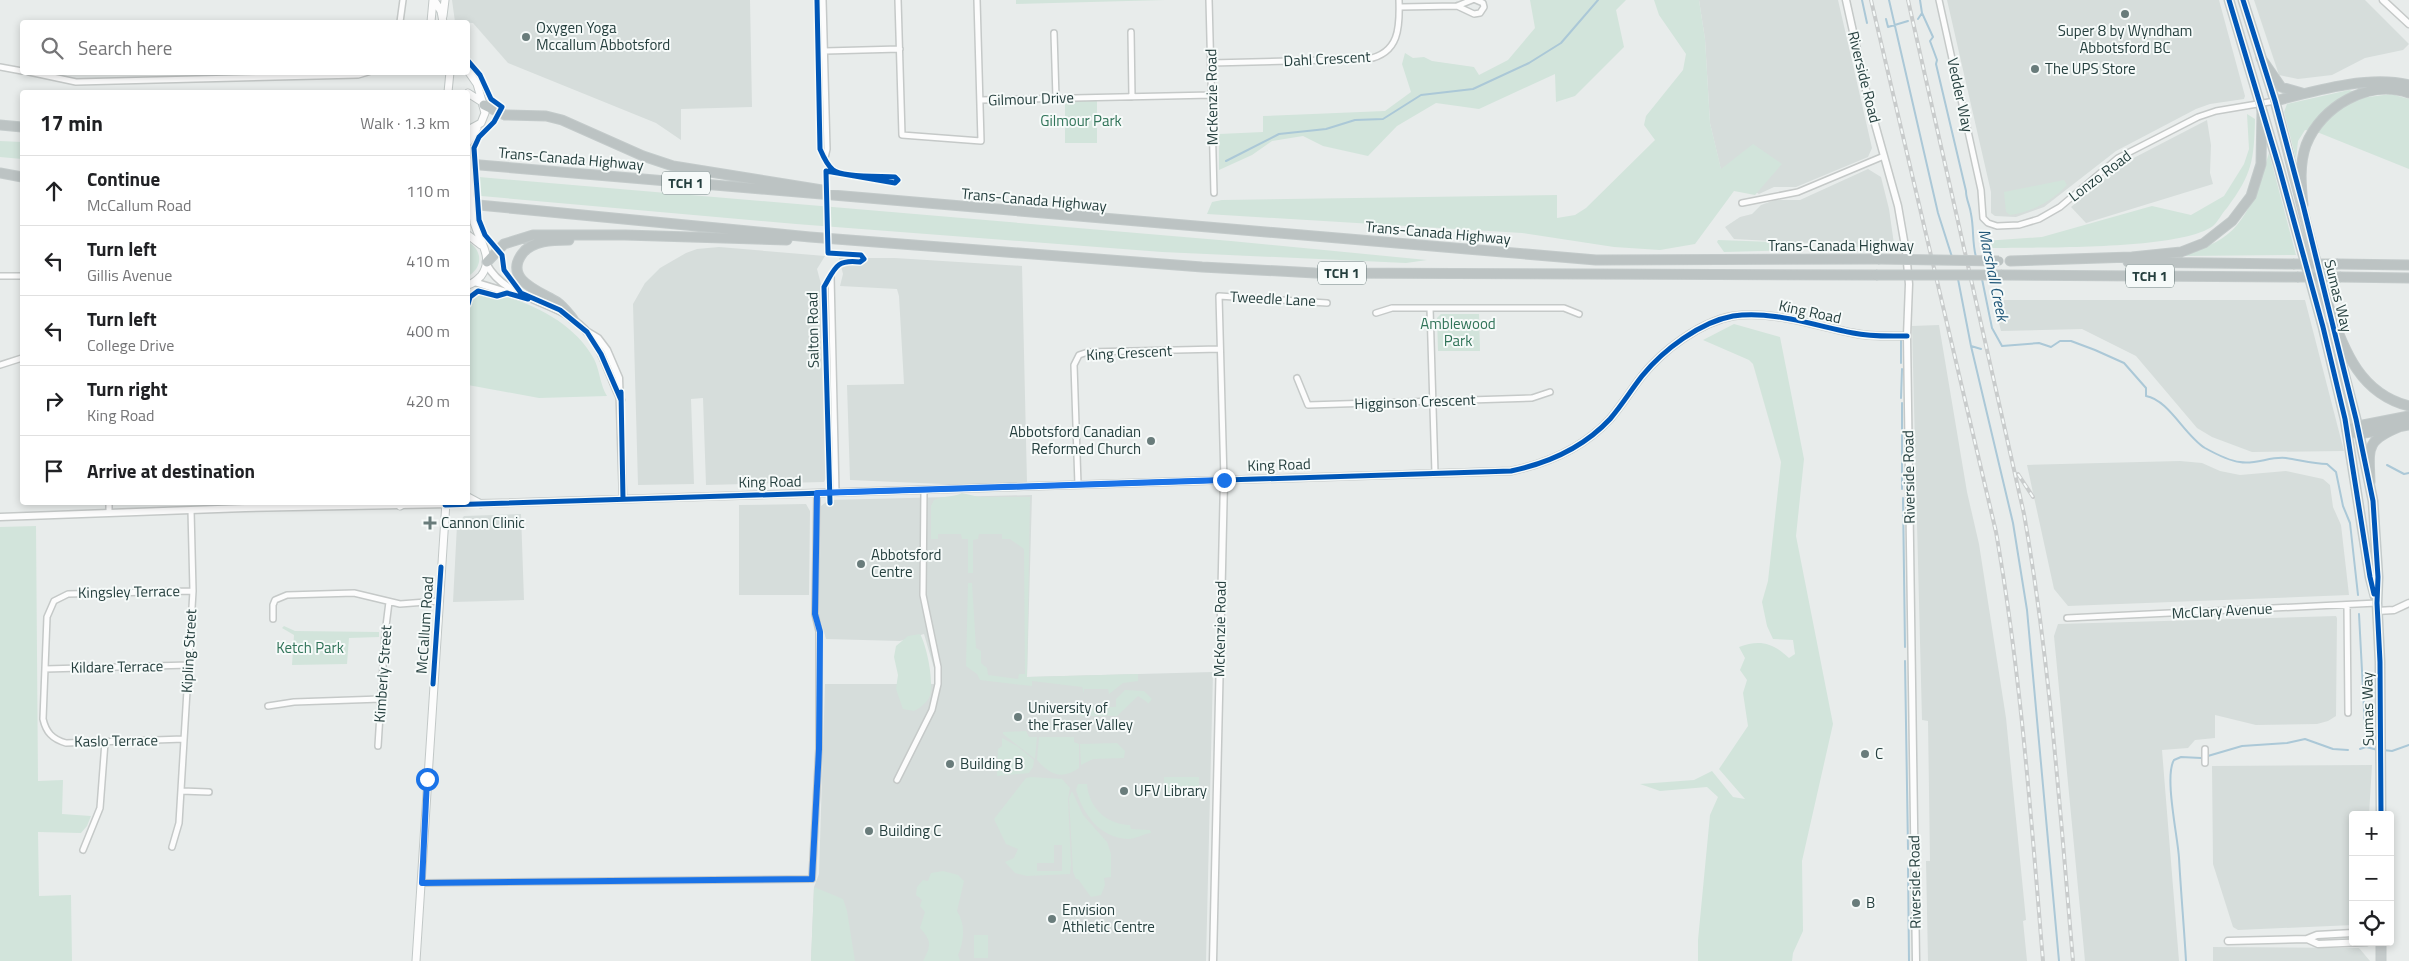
<!DOCTYPE html>
<meta charset="utf-8">
<style>
body{margin:0;font-family:"Titillium Web",sans-serif;background:#f6f6f6;color:#202124}
.controls{position:absolute;right:15px;bottom:15px;display:grid;overflow:hidden;border-radius:5px;box-shadow:0 2px 8px #0003}
.controls button{width:45px;height:45px;display:grid;place-items:center;padding:0;border:0;border-bottom:1px solid #e0e0e0;background:#fff;color:#202124;font:25px sans-serif}
.stop{position:absolute;width:15px;height:15px;margin:-11px;border:4px solid #1a73e8;border-radius:50%;background:#fff}
.stop.end{background:#1a73e8;border-color:#fff;box-shadow:0 1px 5px #0008}
.list{margin:0;padding:0;list-style:none}
h2{display:flex;justify-content:space-between;align-items:center;height:65px;margin:0;padding:0 20px;font-size:21px}
h2 small{font-size:16px;font-weight:400;color:#757577}
.list li{display:grid;grid-template-columns:32px 1fr auto;gap:15px;align-items:center;box-sizing:border-box;height:70px;padding:0 20px;border-top:1px solid #e0e0e0}
.list b{display:block;font-size:19px;white-space:nowrap}
.list p{margin:0;font-size:16px;white-space:nowrap;color:#757577}
.list em{font-size:16px;font-style:normal;color:#757577}
.icon{flex:none;width:28px;height:28px;fill:none;stroke:currentColor;stroke-width:2;stroke-linecap:round;stroke-linejoin:round}
.map{position:relative;flex:none;width:2409px;height:961px;overflow:hidden}
.search{position:absolute;background:#fff;box-shadow:0 2px 8px #0003;left:20px;top:20px;width:450px;height:55px;display:flex;align-items:center;gap:12px;box-sizing:border-box;padding:0 18px;border-radius:5px;color:#757577;font-size:19px}
.panel{position:absolute;background:#fff;box-shadow:0 2px 8px #0003;left:20px;top:90px;width:450px;height:415px;border-radius:5px}
.map>svg:first-child{display:block}
.built{fill:#d6dddb}
.green{fill:#d2e4db;fill-rule:evenodd}
.lines{fill:none;stroke-linecap:round;stroke-linejoin:round}
.stream{stroke:#abc8d7;stroke-width:2}
.minor-casing{stroke:#c5c9c8;stroke-width:8}
.tertiary-casing{stroke:#c5c9c8;stroke-width:9}
.secondary-casing{stroke:#c2c8c7;stroke-width:9}
.trunk-casing{stroke:#c3caca;stroke-width:11}
.motorway-casing{stroke:#c3caca;stroke-width:11}
.minor{stroke:#fcfcfc;stroke-width:5}
.tertiary{stroke:#fcfcfc;stroke-width:6}
.secondary{stroke:#fcfcfc;stroke-width:7}
.trunk{stroke:#c6cccc;stroke-width:9}
.motorway{stroke:#bcc3c3;stroke-width:9}
.rail-casing{stroke:#c9cccc;stroke-width:4}
.rail{stroke:#f6faf9;stroke-width:2;stroke-dasharray:5.5;stroke-linecap:butt}
.secondary-bridge-casing{stroke:#c2c8c7;stroke-width:9;stroke-linecap:butt}
.motorway-bridge-casing{stroke:#c3caca;stroke-width:11;stroke-linecap:butt}
.secondary-bridge{stroke:#fcfcfc;stroke-width:7}
.motorway-bridge{stroke:#bcc3c3;stroke-width:9}
.cycleway-casing{stroke:#f6faf9;stroke-width:8}
.cycleway{stroke:#0057b8;stroke-width:5}
.route{stroke:#1a73e8;stroke-width:6}
.poi-dot{fill:#697c7b;stroke:#f6faf9;stroke-width:2}
.labels{text-anchor:middle;stroke-width:4;stroke-linejoin:round;paint-order:stroke}
.shield{fill:#f6faf9;stroke:#647776;stroke-width:1}
.shield-label{font-size:14px;font-weight:bold;fill:#253f3e}
.poi-label{font-size:15px;fill:#253f3e;stroke:#f6faf9;text-anchor:start}
.street-label{font-size:15px;fill:#253f3e;stroke:#f6faf9}
.park-label{font-size:15px;fill:#317459;stroke:#f6faf9}
.water-label{font-size:16px;font-style:italic;fill:#225879;stroke:#f6faf9}
</style>
<div class="map">
<svg width="2409" height="961" viewBox="0 0 2409 961">
<rect width="100%" height="100%" fill="#e8eceb"/>
<path class="built" d="M452,0H750L752,107L681,109V140L656,123L508,63L473,23L455,22Z
M1699,0H1838L1872,148L1868,157L1796,187H1774L1759,194L1721,170L1710,123L1705,39Z
M1947,0H2219L2245,96L2244,99L2210,104L2196,109L2116,151L2044,207L2016,217L1995,216L1991,213V192Z
M2254,0H2365L2409,44L2403,50L2365,58L2332,75L2298,79L2279,75Z
M2207,120L2211,145L2210,173L2213,184L2086,223L2071,207L2124,163Z
M1868,169L1881,177L1889,209L1894,244L1833,249L1828,247V244L1734,239L1725,227L1740,217L1752,214L1761,205L1775,200H1800Z
M719,247L825,256L817,269L821,284L826,478L824,482L706,485L703,398L691,399L694,484L638,485L633,304L645,283L660,268L686,253L697,249Z
M839,258H895L1022,266L1027,483L966,485L850,480L847,385L904,384L899,296L897,289L840,286L843,274Z
M1993,300H2305L2344,451L2252,452L2212,437L2197,428L2136,356L2082,329L2001,331Z
M1939,325L1967,492L1979,544L2006,718L2026,920L2023,921L2027,961H1928L1926,861H1930L1928,721L1922,720L1912,326Z
M2180,461L2202,463L2220,471L2240,475L2286,471L2323,479L2330,485L2333,507L2341,525L2349,595L2068,606L2054,589L2027,465Z
M1032,495L1027,677L1213,672L1206,961H811L814,887L819,874L825,684H934V668L924,634L900,641L826,639L819,614L821,506L829,500Z
M806,504L810,511L809,595H739V505Z
M521,514L524,600L453,602L457,525L464,516Z
M2336,616L2337,618L2336,716L2328,721L2317,724L2256,725L2215,715V738L2195,740L2188,748L2162,750L2179,961H2085L2054,636L2058,624Z
M2372,765L2369,815H2353V925L2238,930L2233,927L2213,864L2212,766Z
M2213,947L2359,948L2370,961H2213Z"/>
<path class="green" d="M1016,0H1165L1016,4Z
M1530,0H1626L1616,10L1624,47L1575,96L1556,102L1555,74L1479,109L1436,103L1397,126L1368,156L1323,146L1303,136L1272,141L1252,155L1219,170V134L1263,132V116L1385,111L1411,92L1402,64L1405,53L1413,58L1424,57L1432,61L1474,67L1479,75L1508,60L1535,28Z
M1654,0H1699L1705,39L1710,123L1721,169L1753,144L1782,164L1755,195L1734,191L1695,244L1660,250L1614,247L1522,233L1207,214L1212,202L1222,200L1557,195V218L1575,215L1586,208L1655,140L1644,125L1646,116L1683,70L1686,54L1659,15Z
M2349,90L2369,97L2391,94L2409,99V169L2317,132L2305,130L2298,141L2296,159L2284,112L2287,104Z
M1097,98V143H1065V99Z
M2247,114L2255,119C2254,161 2252,174 2227,208C2222,213 2218,222 2213,226C2179,251 2029,247 1982,248L1984,241L2042,237L2152,206L2191,215L2224,196L2244,164L2249,149Z
M0,141L22,142V159L0,157Z
M2269,153L2296,255L2184,256C2195,251 2206,247 2216,242C2249,225 2259,184 2269,153Z
M479,177L1231,241L1427,260L1406,263L1162,252L796,224L481,196Z
M2064,180L2067,185C2052,201 2032,212 2010,215L2006,212L2004,192Z
M1718,240L1803,243V250L1724,252L1717,242Z
M468,242C483,250 483,268 468,276Z
M478,289C521,298 572,318 594,359C600,371 600,385 607,396L539,398L468,385V297L472,291Z
M1441,314H1479L1480,351H1438L1437,318Z
M1734,324L1780,337L1804,459L1796,536L1833,724L1802,861L1803,931L1793,953L1792,961H1698V940L1710,815L1718,797L1707,787L1660,791L1640,784L1694,780L1712,771L1733,797L1745,799L1719,769L1748,726L1743,693L1747,680L1740,670L1745,658L1739,647C1760,639 1773,643 1789,658L1795,654L1793,640L1773,639L1767,626L1762,602L1768,581L1781,462L1753,364L1749,360L1703,340Z
M962,493L979,497H1030L1027,677L1138,674V681L1123,683L1109,694L1108,689H1084V694L1082,687L1032,681V686L980,680L977,674L966,666L968,583H972L976,648L981,651V663L987,668L988,675L1018,679L1019,674H1025L1024,549L1010,539H1002V534H979L978,539L973,540V573H968V539H962L961,534H938V539H931V506L934,500C944,495 952,498 962,493Z
M36,526L38,781L63,780L62,814L91,816L87,826L81,833L38,832L39,896L71,895L72,961H0V527Z
M284,626L295,631L379,632V637L349,638L347,664L292,665L294,635L282,628Z
M920,634C927,646 935,685 929,698C926,703 920,708 914,711L903,709L896,689L898,675L894,657L896,646L908,636Z
M1125,690L1144,691L1152,699L1148,704L1147,702L1138,696L1117,716H1108L1106,714V716H1080V708L1083,707H1116V699Z
M1026,731L1029,737H1037L1035,759L1003,734V732Z
M1039,737H1074V742L1079,744V768C1062,780 1050,775 1037,760Z
M1002,738L1017,746L1034,760L1033,767L1029,773L997,776L998,749L1002,746Z
M1117,743L1125,751L1124,758L1093,759L1081,765L1080,744Z
M1031,777L1062,779L1070,788L1068,799L1071,864L1070,874L1027,876L1015,873L1005,862L1014,858L1018,849L1006,844L994,819L1026,778ZM1054,845H1062V871H1037V863H1054Z
M1164,777H1199V792L1164,793Z
M1078,784H1087C1089,808 1106,824 1130,825L1131,829L1150,830L1151,833C1143,834 1136,839 1128,839C1100,838 1083,814 1076,790Z
M1072,791L1083,815L1107,842L1111,854V877L1104,878L1105,885L1101,895L1091,897L1078,879H1076L1073,872L1069,798Z
M943,871L958,875L964,881L957,911C966,925 964,941 958,955L960,961H923C931,946 932,941 920,928L925,912L920,906L922,900L916,895L917,887L923,880L928,881L931,873Z
M814,887L843,899L847,911L855,961H811Z
M974,935H988V958H974Z"/>
<g class="lines">
<path class="stream" d="M1862,0L1867,23
M1889,0L1938,213L1952,257
M1920,0L1922,13L1933,37L1930,41L1937,60L1936,64L1966,191C1966,200 1970,205 1971,214C1974,228 1972,243 1976,257
M1886,19L1888,27L1908,21
M1918,19L1922,13
M1226,161L1279,134L1326,129L1355,120L1383,119L1421,95L1473,89L1529,63L1561,43L1598,0
M1958,279L1971,346L1981,349
M1982,279L1992,328L2002,346L2039,343L2051,347L2060,341H2071L2095,350L2124,363L2146,388V396C2169,400 2185,436 2205,448C2214,453 2230,461 2240,462C2255,465 2271,456 2286,458C2300,460 2313,464 2327,464L2336,472L2343,506L2350,523L2358,595
M1901,340V363
M1971,346L2013,523L2027,610L2059,961
M1901,398L1902,369
M1902,403V489
M2387,465L2404,474L2409,473
M1903,498L1905,647
M2359,614L2366,747
M1905,661L1908,849
M2366,747L2378,750
M2360,749L2366,747
M2383,750L2392,751L2409,745
M1908,866L1909,961
M2186,961C2184,927 2181,893 2179,858C2178,838 2164,776 2174,760L2181,757L2201,758L2242,746L2287,743L2305,739L2333,749L2348,750"/>
<defs>
<path id="minor" d="M823,0L827,149L825,158
M898,0L902,135L981,141L977,0
M1209,0L1214,193
M1939,0L1981,190L1983,218L1988,223L1997,226L2019,225L2039,219L2060,207L2118,158L2198,117L2216,111L2275,101
M1457,6L1474,14L1480,13L1484,7L1483,3L1476,0
M1400,7L1457,6L1472,0
M400,22L403,0
M1131,32L1132,97
M1054,33L1056,98
M825,51L900,49
M1211,63L1368,59C1399,53 1400,28 1399,0
M0,67L22,71
M29,72L76,82L358,75L368,72
M981,100L1212,95
M1742,203L1798,192L1884,156
M0,276H22
M831,276L836,493
M1430,308L1435,473
M1376,313L1392,308H1564L1579,314
M0,365L22,358
M1297,378L1308,405L1532,398L1550,392
M1224,480L1219,296L1327,303
M1078,485L1074,365L1079,355L1088,352L1220,349
M109,502V512
M2347,605L2348,713
M2067,618L2377,603
M273,619V605L275,600L287,595L354,593L400,604L439,601
M45,669L189,665
M268,706L294,702L381,699
M184,739L66,743C52,739 46,732 43,719L47,617L54,601L68,594L193,591
M378,746L385,634L389,602
M2205,763V749
M897,780L932,710L938,684V667L923,595L924,490
M181,791L209,792
M172,847L179,823L193,591L191,510
M83,850L100,808L105,742
M422,883L812,879L819,749V631L815,614L817,493"/>
<path id="tertiary" d="M1846,0L1868,99L1898,206L1906,252L1909,284L1907,336L1916,961
M2383,0L2409,24
M487,265C506,299 551,299 579,324C602,343 608,375 621,400
M474,282L523,297
M588,332L598,338L607,350L619,378L623,499
M0,517L245,508L502,503L1511,471C1549,463 1584,447 1610,419C1622,405 1631,390 1642,376C1663,350 1700,322 1733,316C1773,310 1815,326 1853,333C1871,337 1889,336 1907,336
M2377,611L2394,610L2409,603
M2307,939L2318,944L2367,942
M2228,941L2307,939L2317,935L2353,933
M1213,961L1224,480"/>
<path id="secondary" d="M434,0L441,11L443,22
M443,16L445,0
M431,22L433,0
M468,71L477,84L482,101
M448,92L450,72
M468,93L482,102L485,113L481,123L468,130
M468,142L477,128
M469,176L470,194
M468,235L481,245
M468,285C473,284 477,280 481,276C495,258 479,241 474,222
M468,497L481,504
M400,506L407,502
M416,961L446,502"/>
<path id="trunk" d="M2229,0L2279,167L2323,327L2345,419L2370,577L2375,596
M2243,0L2275,101L2326,301
M2332,326L2356,419L2373,501L2378,577L2377,603L2380,662L2381,815
M2381,942V961"/>
<path id="motorway" d="M2261,58L2281,87L2302,93
M2275,101C2314,91 2369,75 2409,85
M484,105L505,115L546,116L562,120L643,156L673,166L822,190
M0,125L22,127
M468,164L1596,260L1878,259
M0,173L22,177
M468,204L810,237L1202,267L1315,273L1876,275
M2303,205C2301,185 2299,165 2306,145C2321,106 2369,79 2409,93
M569,240C553,240 532,240 522,254C503,280 541,292 557,302C564,307 568,313 573,319
M2010,261L2132,257L2181,252L2204,243L2232,221L2251,196L2261,164L2262,111
M487,262L504,244L533,235H625L787,240
M2128,262L2293,264
M2338,264L2409,265
M2002,275L2297,277
M2341,277L2409,278
M2324,294C2342,341 2354,392 2409,406
M2347,430L2358,426L2409,416
M2347,430L2359,434L2409,425
M2370,482C2369,448 2365,441 2399,427"/>
</defs>
<use href="#minor" class="minor-casing"/>
<use href="#tertiary" class="tertiary-casing"/>
<use href="#secondary" class="secondary-casing"/>
<use href="#trunk" class="trunk-casing"/>
<use href="#motorway" class="motorway-casing"/>
<use href="#minor" class="minor"/>
<use href="#tertiary" class="tertiary"/>
<use href="#secondary" class="secondary"/>
<use href="#trunk" class="trunk"/>
<use href="#motorway" class="motorway"/>
<defs>
<path id="rail" d="M1871,0L1996,532C2021,674 2031,817 2043,961
M1908,0L2024,514C2050,662 2060,811 2073,961
M2018,474L2033,497"/>
</defs>
<use href="#rail" class="rail-casing"/>
<use href="#rail" class="rail"/>
<defs>
<path id="secondary-bridge" d="M468,161L469,176
M470,194L474,222"/>
<path id="motorway-bridge" d="M1878,259L1999,261
M2293,264H2338
M1876,275H2002
M2297,277H2341"/>
</defs>
<use href="#secondary-bridge" class="secondary-bridge-casing"/>
<use href="#motorway-bridge" class="motorway-bridge-casing"/>
<use href="#secondary-bridge" class="secondary-bridge"/>
<use href="#motorway-bridge" class="motorway-bridge"/>
<defs>
<path id="cycleway" d="M817,0L820,149C823,156 827,165 833,170C843,178 881,176 895,177L898,180L895,183L826,171L828,253L861,255L864,259L860,262C836,259 835,268 824,287L830,503
M2229,0L2279,167L2323,327L2345,419L2370,577L2374,594
M2243,0L2275,101L2303,205L2356,419L2373,501L2378,577L2377,603L2380,662L2381,815
M468,61L480,75L491,99L502,107L494,122L479,137L474,148L479,220L485,235L502,255L504,270L521,293L560,310L587,332L601,354L621,400
M468,304L470,297L478,291L497,296L507,293L528,299
M621,392L623,499
M445,505L1511,471C1549,463 1584,447 1610,419C1622,405 1631,390 1642,376C1663,350 1700,322 1733,316C1773,310 1815,326 1853,333C1871,337 1889,336 1907,336
M433,684L441,567"/>
</defs>
<use href="#cycleway" class="cycleway-casing"/>
<use href="#cycleway" class="cycleway"/>
</g>
<g class="lines">
<path class="route" d="M427,779L422,883L812,879L819,749L820,632L815,614L817,493L1224,480"/>
</g>
<g class="poi-dot">
<circle cx="2125" cy="14" r="5"/>
<circle cx="526" cy="37" r="5"/>
<circle cx="2035" cy="69" r="5"/>
<circle cx="1151" cy="441" r="5"/>
<path d="M427.5 515.5h5v5h5v5h-5v5h-5v-5h-5v-5h5z"/>
<circle cx="861" cy="564" r="5"/>
<circle cx="1018" cy="717" r="5"/>
<circle cx="1865" cy="754" r="5"/>
<circle cx="950" cy="764" r="5"/>
<circle cx="1124" cy="791" r="5"/>
<circle cx="869" cy="831" r="5"/>
<circle cx="1856" cy="903" r="5"/>
<circle cx="1052" cy="919" r="5"/>
</g>
<g class="labels">
<g class="shield">
<rect x="662" y="171.5" width="48" height="23" rx="4"/>
<rect x="1318" y="261.5" width="48" height="23" rx="4"/>
<rect x="2126" y="264.5" width="48" height="23" rx="4"/>
</g>
<g class="shield-label">
<text x="686" y="188">TCH 1</text>
<text x="1342" y="278">TCH 1</text>
<text x="2150" y="281">TCH 1</text>
</g>
<g class="poi-label">
<text x="536" y="33">Oxygen Yoga<tspan x="536" dy="17">Mccallum Abbotsford</tspan></text>
<text x="2125" y="36" text-anchor="middle">Super 8 by Wyndham<tspan x="2125" dy="17">Abbotsford BC</tspan></text>
<text x="2045" y="74">The UPS Store</text>
<text x="1141" y="437" text-anchor="end">Abbotsford Canadian<tspan x="1141" dy="17">Reformed Church</tspan></text>
<text x="441" y="528">Cannon Clinic</text>
<text x="871" y="560">Abbotsford<tspan x="871" dy="17">Centre</tspan></text>
<text x="1028" y="713">University of<tspan x="1028" dy="17">the Fraser Valley</tspan></text>
<text x="1875" y="759">C</text>
<text x="960" y="769">Building B</text>
<text x="1134" y="796">UFV Library</text>
<text x="879" y="836">Building C</text>
<text x="1866" y="908">B</text>
<text x="1062" y="915">Envision<tspan x="1062" dy="17">Athletic Centre</tspan></text>
</g>
<g class="street-label">
<text transform="translate(1327 59) rotate(-3)" y="5">Dahl Crescent</text>
<text transform="translate(1864 77) rotate(76)" y="5">Riverside Road</text>
<text transform="translate(1960 95) rotate(78)" y="5">Vedder Way</text>
<text transform="translate(1212 97) rotate(-91)" y="5">McKenzie Road</text>
<text transform="translate(1031 99) rotate(-2)" y="5">Gilmour Drive</text>
<text transform="translate(571 159) rotate(5)" y="5">Trans-Canada Highway</text>
<text transform="translate(2100 176) rotate(-37)" y="5">Lonzo Road</text>
<text transform="translate(1034 200) rotate(5)" y="5">Trans-Canada Highway</text>
<text transform="translate(1438 233) rotate(5)" y="5">Trans-Canada Highway</text>
<text x="1841" y="251">Trans-Canada Highway</text>
<text transform="translate(2338 296) rotate(76)" y="5">Sumas Way</text>
<text transform="translate(1273 299) rotate(3)" y="5">Tweedle Lane</text>
<text transform="translate(1810 312) rotate(12)" y="5">King Road</text>
<text transform="translate(813 330) rotate(-91)" y="5">Salton Road</text>
<text transform="translate(1129 353) rotate(-3)" y="5">King Crescent</text>
<text transform="translate(1415 402) rotate(-2)" y="5">Higginson Crescent</text>
<text transform="translate(1279 465) rotate(-2)" y="5">King Road</text>
<text transform="translate(1909 477) rotate(-91)" y="5">Riverside Road</text>
<text transform="translate(770 482) rotate(-1)" y="5">King Road</text>
<text transform="translate(129 592) rotate(-1)" y="5">Kingsley Terrace</text>
<text transform="translate(2222 611) rotate(-3)" y="5">McClary Avenue</text>
<text transform="translate(425 625) rotate(-86)" y="5">McCallum Road</text>
<text transform="translate(1220 629) rotate(-89)" y="5">McKenzie Road</text>
<text transform="translate(189 651) rotate(-87)" y="5">Kipling Street</text>
<text transform="translate(117 667) rotate(-1)" y="5">Kildare Terrace</text>
<text transform="translate(383 674) rotate(-86)" y="5">Kimberly Street</text>
<text transform="translate(2368 709) rotate(-91)" y="5">Sumas Way</text>
<text transform="translate(116 741) rotate(-1)" y="5">Kaslo Terrace</text>
<text transform="translate(1915 882) rotate(-91)" y="5">Riverside Road</text>
</g>
<g class="park-label">
<text x="1081" y="126">Gilmour Park</text>
<text x="1458" y="329">Amblewood<tspan x="1458" dy="17">Park</tspan></text>
<text x="310" y="653">Ketch Park</text>
</g>
<g class="water-label">
<text transform="translate(1994 275) rotate(78)" y="6">Marshall Creek</text>
</g>
</g>
</svg>
<div class="controls">
<button>+</button>
<button>−</button>
<button><svg class="icon" aria-label="locate" viewBox="0 0 24 24"><circle cx="12" cy="12" r="6"/><path d="M12 2v4M12 18v4M2 12h4M18 12h4"/></svg></button>
</div>
<div class="stop" style="left:427px;top:779px"></div>
<div class="stop end" style="left:1224px;top:480px"></div>
<div class="search"><svg class="icon" aria-label="search" viewBox="0 0 24 24"><circle cx="10" cy="10" r="6"/><path d="M15 15l6 6"/></svg>Search here</div>
<section class="panel">
<h2>17 min<small>Walk · 1.3 km</small></h2>
<ul class="list">
<li><svg class="icon" aria-label="ahead" viewBox="0 0 24 24"><path d="M12 20V5M6 11l6-6 6 6"/></svg><div><b>Continue</b><p>McCallum Road</p></div><em>110 m</em></li>
<li><svg class="icon" aria-label="left" viewBox="0 0 24 24"><path d="M17 20v-9H6M10 6l-5 5 5 5"/></svg><div><b>Turn left</b><p>Gillis Avenue</p></div><em>410 m</em></li>
<li><svg class="icon" aria-label="left" viewBox="0 0 24 24"><path d="M17 20v-9H6M10 6l-5 5 5 5"/></svg><div><b>Turn left</b><p>College Drive</p></div><em>400 m</em></li>
<li><svg class="icon" aria-label="right" viewBox="0 0 24 24"><path d="M7 20v-9h11M14 6l5 5-5 5"/></svg><div><b>Turn right</b><p>King Road</p></div><em>420 m</em></li>
<li><svg class="icon" aria-label="arrive" viewBox="0 0 24 24"><path d="M6 21V4h12l-3 4 3 4H6"/></svg><div><b>Arrive at destination</b></div></li>
</ul>
</section>
</div>
